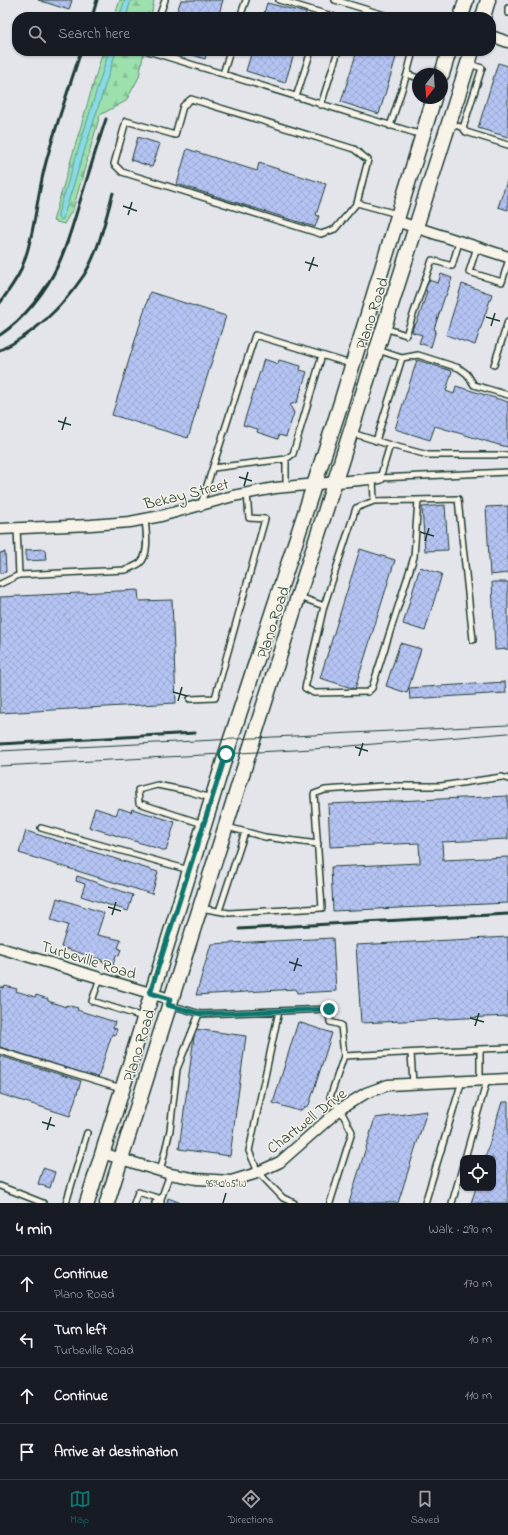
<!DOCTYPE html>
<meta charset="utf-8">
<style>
body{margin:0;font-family:"Indie Flower",sans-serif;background:#242831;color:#f1f3f6}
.controls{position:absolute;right:12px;bottom:12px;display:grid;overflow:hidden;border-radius:8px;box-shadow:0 1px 3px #0004}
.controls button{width:36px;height:36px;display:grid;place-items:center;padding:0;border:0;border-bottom:1px solid #363941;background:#171b24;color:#f1f3f6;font:20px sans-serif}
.compass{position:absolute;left:412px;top:68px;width:36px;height:36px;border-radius:50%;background:#171b24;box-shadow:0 1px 3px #0004;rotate:197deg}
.stop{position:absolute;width:12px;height:12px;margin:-9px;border:3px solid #0f766e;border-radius:50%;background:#fff}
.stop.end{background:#0f766e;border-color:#fff;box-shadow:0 1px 4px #0008}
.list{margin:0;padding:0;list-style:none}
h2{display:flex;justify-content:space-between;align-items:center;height:52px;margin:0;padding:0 16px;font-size:17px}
h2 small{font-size:13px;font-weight:400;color:#9ea1a6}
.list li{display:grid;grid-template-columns:26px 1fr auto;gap:12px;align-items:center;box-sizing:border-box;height:56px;padding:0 16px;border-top:1px solid #363941}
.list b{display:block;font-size:15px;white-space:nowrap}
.list p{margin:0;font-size:13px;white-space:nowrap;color:#9ea1a6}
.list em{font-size:13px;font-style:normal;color:#9ea1a6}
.icon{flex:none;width:22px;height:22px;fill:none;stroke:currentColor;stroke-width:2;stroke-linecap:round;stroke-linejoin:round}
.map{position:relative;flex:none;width:508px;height:1203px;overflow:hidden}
.search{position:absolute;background:#171b24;box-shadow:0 1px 3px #0004;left:12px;right:12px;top:12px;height:44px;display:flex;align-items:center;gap:10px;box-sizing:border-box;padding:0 14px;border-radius:16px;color:#9ea1a6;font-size:15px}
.sheet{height:276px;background:#171b24}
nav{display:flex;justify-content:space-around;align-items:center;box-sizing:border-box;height:56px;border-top:1px solid #363941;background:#171b24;font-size:11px;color:#9ea1a6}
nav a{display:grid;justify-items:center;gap:2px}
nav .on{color:#0f766e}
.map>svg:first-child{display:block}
.forest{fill:url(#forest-firs);stroke:#5d8e70}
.water{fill:#89dae2;stroke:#5f9b9c}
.building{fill:url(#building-cross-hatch);stroke:#1f3d34}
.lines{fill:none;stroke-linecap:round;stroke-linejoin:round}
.lane-casing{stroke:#1f3d34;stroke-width:8}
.street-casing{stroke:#1f3d34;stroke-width:13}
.secondary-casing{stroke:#1f3d34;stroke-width:17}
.lane{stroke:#f7f3e8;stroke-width:5}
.street{stroke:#f7f3e8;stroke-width:10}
.secondary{stroke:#f7f3e8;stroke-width:14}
.tram{stroke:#1f3d34;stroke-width:1}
.rail{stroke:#1f3d34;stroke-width:3}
.route{stroke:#0f766e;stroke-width:5}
.ticks{fill:none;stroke:#1f3d34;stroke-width:1.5}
.labels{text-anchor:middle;stroke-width:3;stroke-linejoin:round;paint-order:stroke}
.street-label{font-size:16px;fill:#1f3d34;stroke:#f7f3e8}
.ticks-label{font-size:10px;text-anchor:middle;fill:#1f3d34;stroke:#f7f3e8;stroke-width:3;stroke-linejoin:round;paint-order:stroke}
</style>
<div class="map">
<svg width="508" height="1203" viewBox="0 0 508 1203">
<defs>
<pattern id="forest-firs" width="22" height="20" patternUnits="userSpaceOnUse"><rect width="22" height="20" fill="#9be0ad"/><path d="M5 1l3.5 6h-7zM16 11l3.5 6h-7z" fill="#85c195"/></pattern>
<pattern id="building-cross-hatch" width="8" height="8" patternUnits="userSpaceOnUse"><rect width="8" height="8" fill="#b5c3f3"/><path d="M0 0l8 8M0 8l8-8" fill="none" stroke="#9ba8d1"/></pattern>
</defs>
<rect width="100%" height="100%" fill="#e3e5eb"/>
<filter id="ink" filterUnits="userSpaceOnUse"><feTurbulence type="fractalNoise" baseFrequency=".025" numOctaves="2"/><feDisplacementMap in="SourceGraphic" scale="8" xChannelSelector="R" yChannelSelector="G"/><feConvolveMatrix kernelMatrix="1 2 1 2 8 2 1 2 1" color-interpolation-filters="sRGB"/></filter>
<g filter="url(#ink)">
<path class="forest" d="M120,0H154L151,17H114Z
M103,51H144L139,77L126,101L100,115L73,209L64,224L53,221Z"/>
<path class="water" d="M125,0H131L126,17H119Z
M109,51H116L64,215L63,219L60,220L58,218V214Z"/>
<path class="building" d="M38,0H72L69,10Z
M181,0H223L218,17H175Z
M267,3L306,13L305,17H263Z
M181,51H207L205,59Z
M252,51H295L285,83L246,71Z
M357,51H398L379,114L341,102Z
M498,63L508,66V137L478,128Z
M138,137L160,144L152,167L131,160Z
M187,149L257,171L259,163L326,184L316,215L319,216L315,227L177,184Z
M508,178V210L498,207Z
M441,274L452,278L446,296H445L434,329L436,330L431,347L419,343L422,335L412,332L414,324H416L422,308L427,291L425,290L428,280L438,283Z
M462,284L492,294L475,345L446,335Z
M150,292L226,316L188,438L112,415Z
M264,359L278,364L279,360L301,366L300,370L307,372L297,402L290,405L294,413L286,437L279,435L278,439L257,432L258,429L243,425Z
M417,360L452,371L446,391L454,394L456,386L508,402V447L499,445L435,426L430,440L395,429Z
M445,505L448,550L425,551L422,507Z
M508,506V573L490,575L486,507Z
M45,549L46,560L26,561V550Z
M360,549L395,560L355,689L320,678Z
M5,552L6,572L0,573V553Z
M420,567L442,574L425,631L403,624Z
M492,582H508V649L495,650Z
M138,590L139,601L172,600L176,703L0,713V597Z
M400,643L421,649L407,693L386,686Z
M505,682L506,693L410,699L409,688Z
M508,796V839L442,842L443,860L508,857V903L333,911L331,867L420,863L419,843L330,847L328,804Z
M95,808L116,815L119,808L131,812L132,809L175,822L166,851L89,827Z
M26,831L158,872L152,894L19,853Z
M77,876L133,895L128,911L81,896L85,884L76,881Z
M57,898L104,913L97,935L121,940L118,948L121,949L119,956L116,955L113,965L101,961L102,960L61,947L68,925L51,920Z
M508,937V1016L361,1023L356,945Z
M333,938L336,991L297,993L296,989L196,995L211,944Z
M5,986L17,989L16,991L35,997L36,995L48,999V1001L66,1007V1005L78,1008L77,1010L115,1022L113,1028L117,1029L115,1035L112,1034L98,1078L0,1047V987L4,988Z
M298,1022L332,1033L309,1105L299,1111L273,1103Z
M195,1029L246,1036L230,1156L179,1149Z
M0,1056L81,1081L70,1116L0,1094Z
M502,1102H508V1203H471L476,1188H493V1158H485Z
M427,1111L398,1203H349L375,1118Z
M43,1168L55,1172L50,1188L38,1184Z
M168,1198L181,1203H167Z"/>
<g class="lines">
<defs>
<path id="lane" d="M279,0L335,17
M335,0L391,17
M508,8V13
M159,17L165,0
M240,17L246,0
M148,51L422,135
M413,51L407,74L418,78
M223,74L230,51
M296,97L311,51
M321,105L338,51
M450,123L463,128L482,68L469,64
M390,126L407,74
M463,128L466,132L508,145
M357,203L335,229L321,234L122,172L114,164L126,121L175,135L183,106L191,99L354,149L368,160L357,203L397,214
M477,247L469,272L502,282L508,262
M385,328L406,335L432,260L452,266L459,242
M402,358L418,355L459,368L467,374L474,385L508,395
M494,365L508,321
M352,433L390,445L380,478L508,472
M376,441L402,358L378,350
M390,445L428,455H508
M213,468L286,459L293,454L322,355
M373,478L374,501L458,499L473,640
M286,487V459
M201,504L255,335L351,364
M17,528L19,575
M0,584L19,575L126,570C130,568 136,566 140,563C150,555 146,530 145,519
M300,597L324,606L356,508L374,501
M324,606L305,688L314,693L368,692L372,688L414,557L418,500
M190,699L215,698L265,519L249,518L247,493
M203,824L139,803L138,790L157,785L187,791L211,798
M227,827L265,837L318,844
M41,828L189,870
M200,908L229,913L322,908L314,794L325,790L383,786H441L502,777L508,779
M219,911L245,832
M100,978L92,1001L143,1017
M170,1005L201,1014L329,1009L330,1022L341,1025L344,1056
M279,1011L249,1151L258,1172L283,1198L294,1203
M0,1051L121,1088
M411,1053L413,1084
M480,1080V1049L508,1048
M465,1158L487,1080
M160,1172L170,1130L177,1069L199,1014
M0,1186L43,1203
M66,1203L87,1133
M134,1203L138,1192L161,1199L170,1174
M155,1203L161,1199V1203
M330,1203L352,1132L340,1109L330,1097L344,1056L480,1049
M425,1203L462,1081
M452,1203L463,1165"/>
<path id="street" d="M491,36L508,42
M396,221L508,257
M0,529L91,525L130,522L161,516L233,496L275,488L380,478
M0,948L170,999
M102,1153L170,1174L197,1179L231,1181L254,1174L280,1162L340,1109L366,1093L388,1085L508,1079"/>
<path id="secondary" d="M461,17L466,0
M483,17L488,0
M442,74L449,51
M87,1203L226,754L339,409L434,98
M107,1203L298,597L472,51"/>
</defs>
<use href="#lane" class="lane-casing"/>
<use href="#street" class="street-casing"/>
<use href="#secondary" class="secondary-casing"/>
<use href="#lane" class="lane"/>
<use href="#street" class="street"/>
<use href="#secondary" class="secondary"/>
<path class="tram" d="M0,751L508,725
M0,766L313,749L508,733"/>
<path class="rail" d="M92,17L97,0
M0,303C7,293 15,282 20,272C35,237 36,198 46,162C56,125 69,88 81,51
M0,335C24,319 46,291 58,265C68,244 74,220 81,198C89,172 97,146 106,119
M0,350C34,334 63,306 84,275C99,251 105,220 113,193
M0,744L195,733
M239,929L508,914"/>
</g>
</g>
<g class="lines" filter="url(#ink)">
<path class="route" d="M226,754L150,993L170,999L168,1005L201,1014L329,1009"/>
</g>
<path class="ticks" d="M123,206L137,211M128,215L132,202M305,262L318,266M309,271L314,257M486,317L500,321M491,326L495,313M58,421L71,425M62,430L66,417M239,477L252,481M244,486L248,472M420,532L434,536M425,541L429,528M173,692L187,696M178,701L182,687M355,747L368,751M359,756L363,743M108,907L121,911M112,915L116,902M289,962L302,966M294,971L298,958M470,1018L484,1022M475,1026L479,1013M42,1122L55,1126M47,1130L51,1117M223,1203L226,1193"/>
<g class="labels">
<g class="street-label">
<text transform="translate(371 313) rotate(-72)" y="6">Plano Road</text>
<text transform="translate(186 493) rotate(-14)" y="6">Bekay Street</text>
<text transform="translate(272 622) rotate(-72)" y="6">Plano Road</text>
<text transform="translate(89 959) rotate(17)" y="6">Turbeville Road</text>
<text transform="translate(138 1045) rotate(-73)" y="6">Plano Road</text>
<text transform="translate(306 1120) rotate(-38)" y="6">Chartwell Drive</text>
</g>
</g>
<g class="ticks-label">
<text x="226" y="1187">96°42'05"W</text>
</g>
</svg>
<div class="controls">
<button><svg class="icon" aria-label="locate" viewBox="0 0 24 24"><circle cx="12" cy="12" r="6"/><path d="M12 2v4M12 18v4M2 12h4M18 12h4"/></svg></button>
</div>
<svg class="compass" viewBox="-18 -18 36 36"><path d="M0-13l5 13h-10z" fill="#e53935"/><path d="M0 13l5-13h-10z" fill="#9ea1a6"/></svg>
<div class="stop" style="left:226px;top:754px"></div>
<div class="stop end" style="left:329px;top:1009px"></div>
<div class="search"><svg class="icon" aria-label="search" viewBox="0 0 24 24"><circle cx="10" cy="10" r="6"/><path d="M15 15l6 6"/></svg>Search here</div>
</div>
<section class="sheet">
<h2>4 min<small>Walk · 290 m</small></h2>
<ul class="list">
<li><svg class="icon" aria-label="ahead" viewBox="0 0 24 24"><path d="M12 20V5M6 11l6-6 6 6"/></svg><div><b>Continue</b><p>Plano Road</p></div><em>170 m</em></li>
<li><svg class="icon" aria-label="left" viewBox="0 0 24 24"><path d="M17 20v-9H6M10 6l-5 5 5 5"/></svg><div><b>Turn left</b><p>Turbeville Road</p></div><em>10 m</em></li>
<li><svg class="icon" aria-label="ahead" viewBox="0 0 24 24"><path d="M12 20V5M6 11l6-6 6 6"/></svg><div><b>Continue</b></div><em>110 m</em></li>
<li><svg class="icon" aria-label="arrive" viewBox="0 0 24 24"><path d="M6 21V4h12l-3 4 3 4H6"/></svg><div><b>Arrive at destination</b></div></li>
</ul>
</section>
<nav>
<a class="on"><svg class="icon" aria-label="map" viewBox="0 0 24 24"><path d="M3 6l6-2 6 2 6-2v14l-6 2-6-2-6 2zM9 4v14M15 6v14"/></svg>Map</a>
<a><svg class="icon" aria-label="directions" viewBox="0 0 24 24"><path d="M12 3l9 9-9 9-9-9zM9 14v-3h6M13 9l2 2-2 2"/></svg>Directions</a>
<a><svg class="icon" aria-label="saved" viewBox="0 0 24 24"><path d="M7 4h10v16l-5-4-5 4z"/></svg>Saved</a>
</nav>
